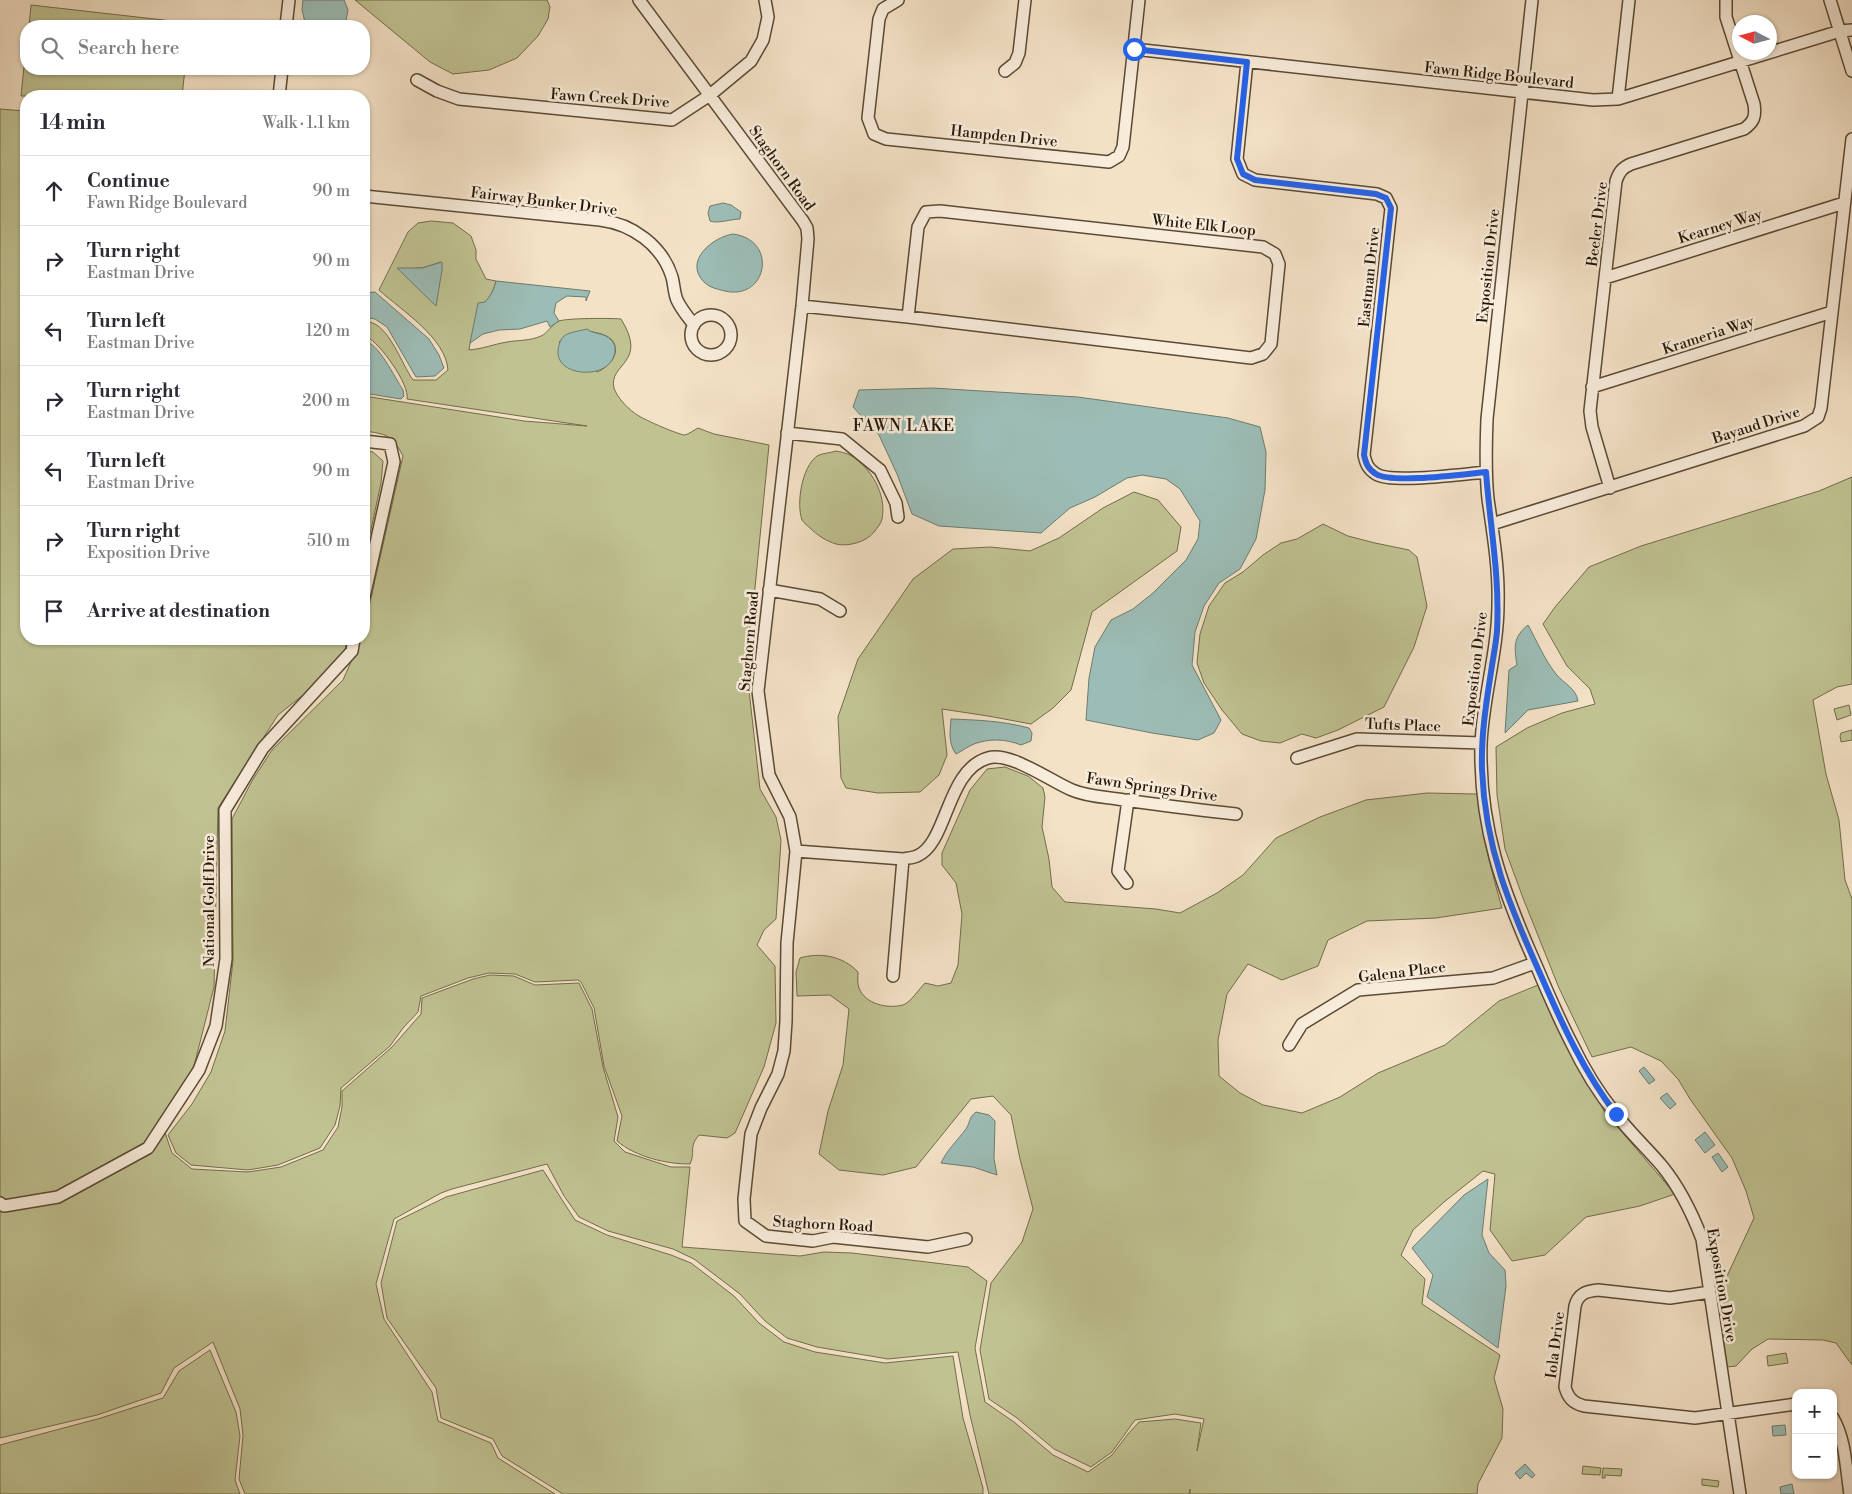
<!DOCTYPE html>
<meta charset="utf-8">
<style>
body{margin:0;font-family:"Libre Bodoni",serif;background:#f2f2f3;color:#2b2b33}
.controls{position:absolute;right:15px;bottom:15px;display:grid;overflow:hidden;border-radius:10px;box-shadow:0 1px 4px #0004}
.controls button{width:45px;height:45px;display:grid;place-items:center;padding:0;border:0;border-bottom:1px solid #e1e1e2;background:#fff;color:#2b2b33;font:25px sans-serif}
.compass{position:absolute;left:1732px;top:15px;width:45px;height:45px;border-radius:50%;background:#fff;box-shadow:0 1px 4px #0004;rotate:276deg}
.stop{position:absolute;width:15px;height:15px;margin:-11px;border:4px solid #2563eb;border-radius:50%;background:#fff}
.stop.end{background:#2563eb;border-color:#fff;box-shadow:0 1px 5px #0008}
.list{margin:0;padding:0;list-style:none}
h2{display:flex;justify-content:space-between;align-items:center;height:65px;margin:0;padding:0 20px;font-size:21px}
h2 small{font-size:16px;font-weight:400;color:#7c7c81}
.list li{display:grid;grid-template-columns:32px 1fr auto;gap:15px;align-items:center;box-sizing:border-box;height:70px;padding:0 20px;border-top:1px solid #e1e1e2}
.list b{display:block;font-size:19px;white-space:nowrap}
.list p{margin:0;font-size:16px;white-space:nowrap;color:#7c7c81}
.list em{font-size:16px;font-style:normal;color:#7c7c81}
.icon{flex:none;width:28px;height:28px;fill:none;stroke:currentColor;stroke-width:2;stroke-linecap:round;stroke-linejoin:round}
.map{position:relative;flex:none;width:1852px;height:1494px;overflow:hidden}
.search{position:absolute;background:#fff;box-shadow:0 1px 4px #0004;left:20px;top:20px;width:350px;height:55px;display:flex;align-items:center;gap:12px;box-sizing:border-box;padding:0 18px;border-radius:20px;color:#7c7c81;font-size:19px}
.panel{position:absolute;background:#fff;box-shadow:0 1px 4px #0004;left:20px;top:90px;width:350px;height:555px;border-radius:20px}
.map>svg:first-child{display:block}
.green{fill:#c0c292;stroke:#736c4b;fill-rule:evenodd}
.water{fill:#9cbdb6;stroke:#6d7b6f}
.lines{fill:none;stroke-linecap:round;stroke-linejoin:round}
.minor-casing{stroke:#5a4a35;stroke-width:14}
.minor{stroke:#f8ecdb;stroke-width:11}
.route{stroke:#2563eb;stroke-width:6}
.labels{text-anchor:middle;stroke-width:5;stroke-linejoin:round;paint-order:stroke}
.street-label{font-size:15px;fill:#261704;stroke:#f8ecdb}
.neighbourhood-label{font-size:16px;letter-spacing:1px;fill:#261704;stroke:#f8ecdb}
</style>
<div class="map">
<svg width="1852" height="1494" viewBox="0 0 1852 1494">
<rect width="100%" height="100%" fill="#f4e2c7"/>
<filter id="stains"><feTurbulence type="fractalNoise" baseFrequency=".004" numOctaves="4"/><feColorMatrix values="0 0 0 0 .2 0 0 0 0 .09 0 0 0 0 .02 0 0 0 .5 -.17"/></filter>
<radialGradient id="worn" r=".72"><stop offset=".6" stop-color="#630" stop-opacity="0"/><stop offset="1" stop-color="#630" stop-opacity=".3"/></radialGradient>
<path class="green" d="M355,0H547L550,7L548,19L538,36L517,58L489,70L453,74L430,62Z
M31,5L190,23L189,26H29Z
M26,47V69H185L182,96H21Z
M0,109L26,111V639H347L345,650L323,679L278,715L218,808L214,987L194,1066L161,1121L172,1153L192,1169L248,1172L281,1167L323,1150L338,1127L342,1107V1091L392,1047L421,1014L422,998L473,979L490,975L514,976L535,985L579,983L592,1009L603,1067L618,1117L614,1141L625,1152L671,1167H690L682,1247L800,1256L824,1252L852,1253L968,1267L987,1281L975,1348L985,1402L1014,1422L1053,1455L1088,1472L1112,1455L1128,1434L1139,1422L1175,1419L1201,1423L1197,1451L1204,1419L1175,1414L1135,1420L1112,1452L1091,1467L1054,1449L1017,1418L989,1399L980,1350L991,1283L1022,1242L1033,1209L1020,1159L1011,1115L993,1096L971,1099L916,1167L883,1175L839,1170L819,1154L828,1111L843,1065L849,1009L830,995L797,996L796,972L800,958C820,952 843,956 858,972C858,977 857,983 859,988C865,1004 887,1009 903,1005C911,1002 919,989 925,983L938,986L951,983L958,965L962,914L956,883L942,865V853L970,790L987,769L1005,767L1028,776L1043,788L1045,797L1042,827L1049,859L1052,887L1065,902L1156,909L1180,913L1217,893L1243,875L1276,838L1320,817L1366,800L1427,793L1477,794C1482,834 1491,870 1502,908L1436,918L1367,921L1328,940L1318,966L1282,980L1248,964L1227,994L1218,1040L1219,1076L1240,1093L1263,1105L1302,1113L1340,1097L1378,1073L1445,1045L1499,1001L1538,985L1604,1111L1675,1194L1640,1206L1586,1217L1545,1255L1512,1261L1490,1230L1495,1174L1483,1171L1444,1202L1413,1230L1401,1255L1425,1279L1422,1304L1500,1355L1494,1378L1503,1409L1502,1438L1478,1484L1477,1494H1190V1489L1189,1494H989L970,1415L958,1352L888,1359L817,1347L787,1338L765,1321L740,1294L694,1259L673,1249L608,1231L579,1217L564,1196L547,1164L452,1189L441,1193L394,1219L376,1284L384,1319L432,1392L438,1421L491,1443L498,1458L555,1494H245L239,1479L243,1435L240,1409L213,1342L174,1368L161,1393L97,1415L0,1438Z
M431,221L453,223L471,236L476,250V259L486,279L496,281C494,290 491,294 486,302C479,311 470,339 469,350C483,349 494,344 507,342C518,340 530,341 541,336C548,333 551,325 559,321C568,318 610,318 621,319C649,364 608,363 614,388C617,398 630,411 639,416C645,420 679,435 685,435C689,434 694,430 698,428L714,434L769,445L754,598L750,626L749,690L760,789L776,817L781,840L776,919L764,930L757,945L775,966L776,1023L764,1067L735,1133L727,1138L699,1135C688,1148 696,1151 690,1164C666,1164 636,1157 617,1141L622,1116L604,1066L594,1008L581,982L578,980L535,982L515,974L489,973L468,978L421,996L418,1012L403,1028L390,1046L341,1088L340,1106L335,1125L320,1148L278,1165L248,1170L191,1165L176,1153L168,1135L192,1104L211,1072L225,1031L233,961L232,819L252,781L272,750L343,680L361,639H364V629L403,456C392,435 387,434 364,431V396L524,421L587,426L407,399C410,385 380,343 367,337L369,322C389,325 402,365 413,380H436L448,370C446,338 401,310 379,290L408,232L418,223ZM441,262L436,305L415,268H422ZM589,331C597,333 606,334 612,340C622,353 609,367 597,372L559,342C568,333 576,332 589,331Z
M364,451L373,452L383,461L381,483L364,562Z
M836,451C841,452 846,453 850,455C871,467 887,495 882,519C881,524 877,528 874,532C867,542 847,547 836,544C826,541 817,535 810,528C808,526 804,523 802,520C796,503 802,467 817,456C822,453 831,453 836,451Z
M1852,477V684L1837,687L1813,700L1826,774L1839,820L1845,880L1852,899V1365L1836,1343L1823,1340L1768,1339L1752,1349L1736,1366L1727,1367L1717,1295L1728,1274L1754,1218L1746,1191L1732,1158L1690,1099L1678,1079L1661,1061L1631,1047L1592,1057L1559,988L1523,898L1505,849L1497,795L1496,747L1527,728L1562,713L1595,704L1590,689L1567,666L1543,624L1555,607L1589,567L1641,546L1819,491Z
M1134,492L1158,500L1181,527L1177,551L1092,612L1071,690L1053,708L1031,724L988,716L942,709L947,755L939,775L920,792L878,793L846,788L841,778L838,717L858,659L913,579L953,549L990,547L1030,551L1059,538L1103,508Z
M1323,524L1348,536L1375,543L1409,550L1417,557L1427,606L1414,647L1384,707L1338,730L1316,738L1302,734L1280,743L1261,741L1242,734L1222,710L1204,683L1197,663L1200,634L1209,606L1225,583L1243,572L1263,555L1281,543L1297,539Z
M1849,705L1851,715L1837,720L1834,709Z
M1852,730V740L1841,742L1840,736L1841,733Z
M543,1170L575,1220L607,1235L671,1255L691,1263L734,1296L759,1323L784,1342L815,1352L885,1363L953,1356L963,1418L983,1488V1494H563L502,1456L493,1439L441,1418L436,1388L387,1318L381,1283L397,1221L446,1197Z
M210,1350L236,1412L240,1436L235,1480L240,1494H0V1445L101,1418L163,1398L179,1371Z
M1786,1353L1788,1363L1768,1366L1767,1356Z
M1583,1466L1601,1468L1600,1475L1582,1474Z
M1603,1468L1622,1469L1621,1476L1605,1475V1478H1602Z
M1702,1479L1719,1481L1718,1487L1702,1485Z"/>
<path class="water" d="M303,0H344L348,10L345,26H306L302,10Z
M723,203L731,205L741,212L740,219C731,219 718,224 710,221L708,213L710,206Z
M733,234C779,240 767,301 725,291C717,289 710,288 704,282C683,261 713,237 733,234Z
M442,262V270L436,306L397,268H422Z
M496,281L590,291L586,301V297L567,296L556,303L554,313L559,321L550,327L547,321L520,329L499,330L483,334L470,343L478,303L485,302C491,295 494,290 496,281Z
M375,292L429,339L439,355L444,368L435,376L416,377L387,327L375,319L364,317V293Z
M587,329C594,335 604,332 611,340C616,345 616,352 613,358C604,380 555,376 558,350C559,344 560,340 564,336C569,332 580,331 587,329Z
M364,341C378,342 395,378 403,390L404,396L401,399L364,393Z
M933,388L1078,397L1228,418L1260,427L1266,452L1265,490L1256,539L1240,569L1219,583L1204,606L1195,632L1192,665L1221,720L1214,733L1198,740L1152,733L1086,720L1089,678L1095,647L1111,620L1133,609L1153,593L1186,560L1198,539L1200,521L1180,489L1166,479L1142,475L1127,478L1095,497L1070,508L1041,533L939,526L912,514L897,474L879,435L853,407L859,390Z
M1528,625C1537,641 1544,659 1556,674C1564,684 1576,688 1578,701L1528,710L1505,733L1509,670L1517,665C1514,647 1513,637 1528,625Z
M951,719C978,720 1003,721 1029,728L1032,733L1031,741L1021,745C1006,739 990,738 974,744C967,747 962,751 956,754C948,743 950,732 951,719Z
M1644,1067L1655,1080L1649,1084L1639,1071Z
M1667,1093L1676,1104L1670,1109L1660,1098Z
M976,1112L989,1115L995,1121L994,1159L997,1175L973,1167L941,1163C947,1150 957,1141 966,1129C970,1123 969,1117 976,1112Z
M1705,1132L1715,1145L1705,1153L1695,1140Z
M1718,1153L1728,1167L1722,1172L1712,1157Z
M1488,1179L1482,1235L1489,1253L1505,1270L1506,1286L1498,1348L1427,1297L1433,1275L1412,1248L1464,1195Z
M1785,1425L1786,1435L1773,1436L1772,1426Z
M1525,1464L1535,1475L1532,1478L1526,1473L1520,1479L1515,1473Z
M1792,1484L1794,1494H1781L1780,1487Z"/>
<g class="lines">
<defs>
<path id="minor" d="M639,0L803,221L807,228L808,239L802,306L758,691L769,775L790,817L796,851L787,943L786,1021L784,1051L778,1074L761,1108L751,1134L744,1199L745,1221L766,1236L813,1241L833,1237L928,1247L966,1239
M898,0L883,9L879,19L868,118L874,134L886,139L1109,162L1119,156L1123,147L1139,0
M1532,0L1487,419C1486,446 1485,472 1488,499C1493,534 1499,568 1498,604C1498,651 1483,697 1481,744C1479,828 1503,891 1536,965C1547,991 1558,1017 1571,1042C1583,1067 1597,1091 1615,1113C1629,1132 1647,1148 1662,1166C1680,1188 1692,1213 1702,1239L1740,1494
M1830,0L1852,71
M286,26L289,0
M1134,49L1593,100L1618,99L1840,31L1852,30
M1247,62L1237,159L1243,174L1255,180L1377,194L1386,198L1391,208L1364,455C1366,464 1368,469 1376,474C1392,484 1464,474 1486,472
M1005,71L1015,63L1019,53L1025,0
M417,80L437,91L459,99L672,120L710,95L751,61L763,40L768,17L765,0
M279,96L282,69
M1618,99L1629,0
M364,196L600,220C632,224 662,245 672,277C674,284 674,293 677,300C681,309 688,317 694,325
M940,211L1263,247L1275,254L1279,264L1271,344L1263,354L1251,358L908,317L918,227L926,212Z
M1605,278L1844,203
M802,306L908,317
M691 335a20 20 0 1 1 40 0a20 20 0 1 1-40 0Z
M1592,387L1832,312
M787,433L842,439L880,470L896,503L898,517
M364,441L390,444L394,462L364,597
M1610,488L1592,427L1590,411L1616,181C1619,172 1622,168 1631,164L1744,129C1754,122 1756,116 1754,104L1726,17V0
M1492,524L1804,426L1818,417L1821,408L1852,139
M769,590L820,599L840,611
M1297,758L1357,739L1481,743
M796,851L903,859C907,858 913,858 917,856C948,843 946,770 988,758C1010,751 1052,782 1072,790C1088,797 1107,797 1124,800C1161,805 1199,810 1236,814
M1127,883L1118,871L1128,800
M893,976L903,859
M1289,1045L1302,1024L1358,990L1493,978L1535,963
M0,1203L4,1206L58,1197L148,1148L199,1070L216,1026L226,959L225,810L263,748L352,651L354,639
M1710,1292L1670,1298L1598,1290C1586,1291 1578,1294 1575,1306L1565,1387C1568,1398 1573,1403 1584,1406L1695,1418L1796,1404
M1833,1418C1846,1441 1846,1469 1850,1494"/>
</defs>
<use href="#minor" class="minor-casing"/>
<use href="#minor" class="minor"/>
</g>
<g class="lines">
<path class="route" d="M1134,49L1247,62L1237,159L1243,174L1255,180L1376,194L1386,198L1391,208L1364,455C1366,464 1368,469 1376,474C1392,484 1464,474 1486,472C1490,526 1500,577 1497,631C1496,644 1493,658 1491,672C1486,704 1481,736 1482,769C1485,849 1510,907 1542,978C1563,1026 1584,1072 1616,1114"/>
</g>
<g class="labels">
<g class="street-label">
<text transform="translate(1499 75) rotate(6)" y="5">Fawn Ridge Boulevard</text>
<text transform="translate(610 98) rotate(4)" y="5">Fawn Creek Drive</text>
<text transform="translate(1004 136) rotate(6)" y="5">Hampden Drive</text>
<text transform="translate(782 168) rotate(54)" y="5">Staghorn Road</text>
<text transform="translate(544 201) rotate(7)" y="5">Fairway Bunker Drive</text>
<text transform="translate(1597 224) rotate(-83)" y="5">Beeler Drive</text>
<text transform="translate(1204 225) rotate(6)" y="5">White Elk Loop</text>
<text transform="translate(1720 226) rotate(-17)" y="5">Kearney Way</text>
<text transform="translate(1488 266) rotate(-84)" y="5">Exposition Drive</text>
<text transform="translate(1369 277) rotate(-84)" y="5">Eastman Drive</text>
<text transform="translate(1708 335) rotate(-18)" y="5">Krameria Way</text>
<text transform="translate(1756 425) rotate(-18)" y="5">Bayaud Drive</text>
<text transform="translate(749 641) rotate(-85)" y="5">Staghorn Road</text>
<text transform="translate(1475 669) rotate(-83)" y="5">Exposition Drive</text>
<text transform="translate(1403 725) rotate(2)" y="5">Tufts Place</text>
<text transform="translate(1152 787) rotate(8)" y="5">Fawn Springs Drive</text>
<text transform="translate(209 901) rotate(-90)" y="5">National Golf Drive</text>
<text transform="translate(1402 972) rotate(-7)" y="5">Galena Place</text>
<text transform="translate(823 1224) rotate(3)" y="5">Staghorn Road</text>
<text transform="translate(1722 1285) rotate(80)" y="5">Exposition Drive</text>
<text transform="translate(1555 1345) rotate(-83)" y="5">Iola Drive</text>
</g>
<g class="neighbourhood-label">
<text x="904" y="431">FAWN LAKE</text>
</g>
</g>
<rect width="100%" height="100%" filter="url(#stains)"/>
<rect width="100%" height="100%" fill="url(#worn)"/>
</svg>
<div class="controls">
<button>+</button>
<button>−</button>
</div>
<svg class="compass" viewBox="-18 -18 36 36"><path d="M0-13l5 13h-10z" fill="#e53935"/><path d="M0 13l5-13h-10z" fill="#7c7c81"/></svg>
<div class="stop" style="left:1134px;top:49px"></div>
<div class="stop end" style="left:1616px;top:1114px"></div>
<div class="search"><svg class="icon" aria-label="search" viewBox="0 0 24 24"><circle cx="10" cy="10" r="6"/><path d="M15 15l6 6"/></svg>Search here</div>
<section class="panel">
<h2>14 min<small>Walk · 1.1 km</small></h2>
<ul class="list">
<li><svg class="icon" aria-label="ahead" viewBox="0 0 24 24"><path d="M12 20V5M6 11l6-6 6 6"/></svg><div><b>Continue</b><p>Fawn Ridge Boulevard</p></div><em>90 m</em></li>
<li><svg class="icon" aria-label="right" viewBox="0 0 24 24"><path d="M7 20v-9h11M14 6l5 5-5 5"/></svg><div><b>Turn right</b><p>Eastman Drive</p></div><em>90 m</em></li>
<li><svg class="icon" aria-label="left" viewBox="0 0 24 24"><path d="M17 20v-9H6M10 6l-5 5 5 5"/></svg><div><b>Turn left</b><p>Eastman Drive</p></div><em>120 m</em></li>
<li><svg class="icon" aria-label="right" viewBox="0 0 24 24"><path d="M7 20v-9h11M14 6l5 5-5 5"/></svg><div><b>Turn right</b><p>Eastman Drive</p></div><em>200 m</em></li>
<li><svg class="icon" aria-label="left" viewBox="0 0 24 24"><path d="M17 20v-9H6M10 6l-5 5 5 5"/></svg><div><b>Turn left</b><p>Eastman Drive</p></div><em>90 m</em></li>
<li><svg class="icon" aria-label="right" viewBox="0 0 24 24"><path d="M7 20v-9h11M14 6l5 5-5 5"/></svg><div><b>Turn right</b><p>Exposition Drive</p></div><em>510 m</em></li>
<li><svg class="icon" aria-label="arrive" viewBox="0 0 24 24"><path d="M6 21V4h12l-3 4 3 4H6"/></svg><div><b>Arrive at destination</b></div></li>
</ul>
</section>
</div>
